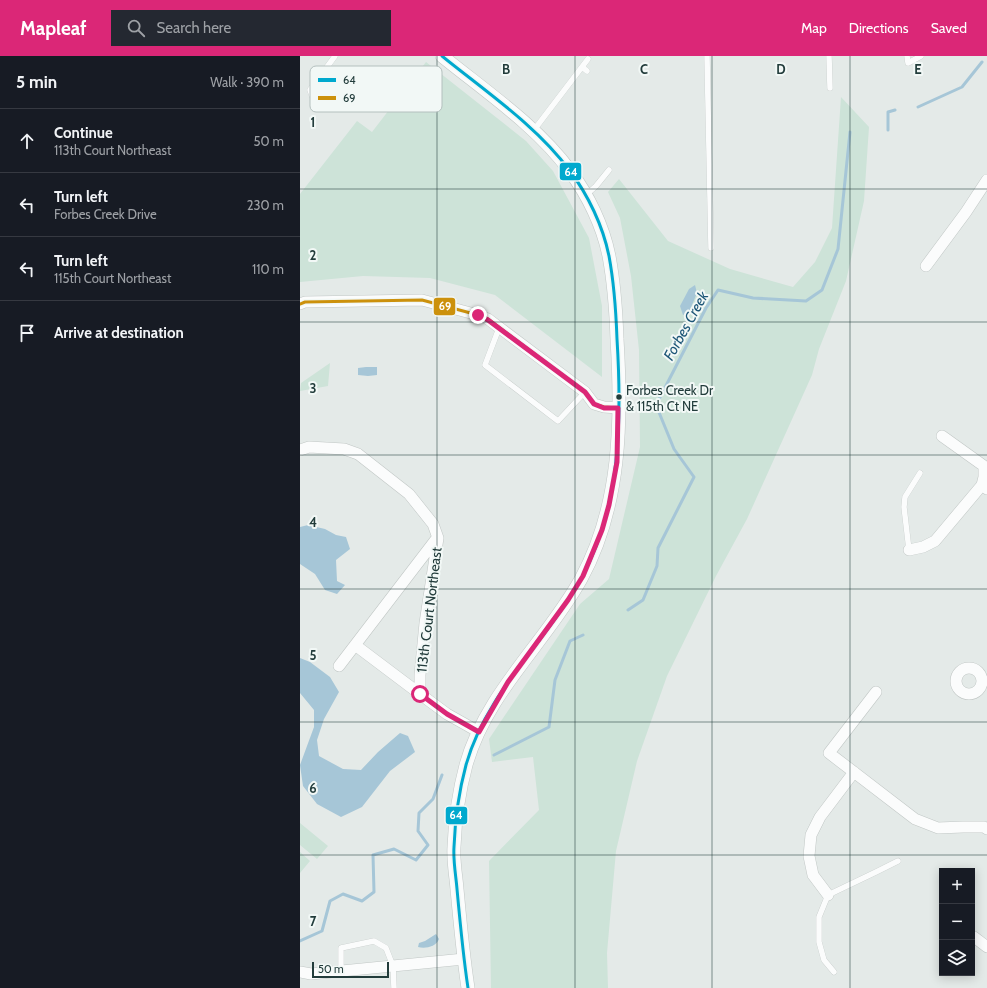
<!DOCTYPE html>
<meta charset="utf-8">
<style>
body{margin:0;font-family:Cabin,sans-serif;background:#242831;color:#f1f3f6}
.controls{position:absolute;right:12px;bottom:12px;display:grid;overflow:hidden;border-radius:0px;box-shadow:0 2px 10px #0003}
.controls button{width:36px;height:36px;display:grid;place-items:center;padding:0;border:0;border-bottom:1px solid #363941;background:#171b24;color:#f1f3f6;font:20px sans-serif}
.scale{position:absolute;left:12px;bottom:10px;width:77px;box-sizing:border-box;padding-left:4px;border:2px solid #223c3b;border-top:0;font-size:11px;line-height:14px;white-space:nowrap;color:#223c3b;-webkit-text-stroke:3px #f2f8f6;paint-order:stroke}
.stop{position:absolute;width:12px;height:12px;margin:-9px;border:3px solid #db2777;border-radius:50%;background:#fff}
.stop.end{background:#db2777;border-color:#fff;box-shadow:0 1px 4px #0008}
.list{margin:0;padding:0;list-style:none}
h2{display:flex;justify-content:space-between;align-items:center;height:52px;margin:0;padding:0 16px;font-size:17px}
h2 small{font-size:13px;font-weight:400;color:#9ea1a6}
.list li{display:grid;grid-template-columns:26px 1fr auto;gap:12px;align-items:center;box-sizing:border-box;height:64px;padding:0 16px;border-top:1px solid #363941}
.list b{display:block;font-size:15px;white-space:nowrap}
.list p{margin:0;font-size:13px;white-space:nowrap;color:#9ea1a6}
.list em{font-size:13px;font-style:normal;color:#9ea1a6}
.icon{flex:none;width:22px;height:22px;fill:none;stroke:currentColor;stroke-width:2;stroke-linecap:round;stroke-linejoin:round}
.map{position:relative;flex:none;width:687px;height:932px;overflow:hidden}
header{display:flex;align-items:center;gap:24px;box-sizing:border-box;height:56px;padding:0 20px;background:#db2777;color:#fff}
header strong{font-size:19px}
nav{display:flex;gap:22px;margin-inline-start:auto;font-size:14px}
.search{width:280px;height:36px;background:#242831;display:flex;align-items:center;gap:10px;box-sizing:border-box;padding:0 14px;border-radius:0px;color:#9ea1a6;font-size:15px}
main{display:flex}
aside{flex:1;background:#171b24}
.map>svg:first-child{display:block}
.green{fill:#cde3d8}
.water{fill:#a6c6d7}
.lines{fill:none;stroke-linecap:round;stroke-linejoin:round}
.stream{stroke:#a6c6d7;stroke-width:3}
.service-casing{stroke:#c1c7c5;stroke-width:6}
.minor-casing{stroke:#c1c7c5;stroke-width:12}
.tertiary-casing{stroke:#c1c7c5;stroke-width:14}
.service{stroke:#fbfcfc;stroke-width:5.5}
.minor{stroke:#fbfcfc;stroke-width:11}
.tertiary{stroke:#fbfcfc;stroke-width:13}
.bus-1-casing{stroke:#f2f8f6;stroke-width:6}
.bus-2-casing{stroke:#f2f8f6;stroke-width:6}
.bus-1{stroke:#00a9ce;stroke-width:3}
.bus-2{stroke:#cc910c;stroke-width:3}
.route{stroke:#db2777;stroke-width:5}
.grid{fill:none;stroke:#223c3b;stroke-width:1;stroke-opacity:0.55}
.bus-dot{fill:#223c3b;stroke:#f2f8f6;stroke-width:1.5}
.labels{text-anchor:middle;stroke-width:4;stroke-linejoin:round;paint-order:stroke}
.bus-label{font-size:13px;fill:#223c3b;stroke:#f2f8f6;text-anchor:start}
.street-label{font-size:14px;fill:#223c3b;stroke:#f2f8f6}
.water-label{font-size:15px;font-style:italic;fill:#1d5677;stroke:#f2f8f6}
.key{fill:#f2f8f6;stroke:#b4c0be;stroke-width:1}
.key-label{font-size:11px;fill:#223c3b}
.grid-label{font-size:13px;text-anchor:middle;font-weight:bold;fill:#223c3b;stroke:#f2f8f6;stroke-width:4;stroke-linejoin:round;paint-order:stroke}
.line-badge{stroke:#f2f8f6;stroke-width:1.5}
.badge-label{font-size:11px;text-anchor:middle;font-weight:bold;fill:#fff}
</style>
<header>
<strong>Mapleaf</strong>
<div class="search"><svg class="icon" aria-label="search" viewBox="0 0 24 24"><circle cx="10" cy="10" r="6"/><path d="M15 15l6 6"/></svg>Search here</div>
<nav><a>Map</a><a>Directions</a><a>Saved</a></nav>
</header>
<main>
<aside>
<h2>5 min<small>Walk · 390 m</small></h2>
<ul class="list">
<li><svg class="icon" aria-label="ahead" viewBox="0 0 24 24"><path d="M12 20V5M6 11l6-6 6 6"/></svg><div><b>Continue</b><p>113th Court Northeast</p></div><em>50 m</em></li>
<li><svg class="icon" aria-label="left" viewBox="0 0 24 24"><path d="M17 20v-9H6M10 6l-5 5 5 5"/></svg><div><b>Turn left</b><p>Forbes Creek Drive</p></div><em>230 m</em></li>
<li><svg class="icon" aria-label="left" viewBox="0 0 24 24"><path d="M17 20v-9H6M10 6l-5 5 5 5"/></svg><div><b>Turn left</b><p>115th Court Northeast</p></div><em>110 m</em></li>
<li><svg class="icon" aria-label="arrive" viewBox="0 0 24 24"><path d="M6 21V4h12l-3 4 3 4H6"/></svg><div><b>Arrive at destination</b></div></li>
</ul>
</aside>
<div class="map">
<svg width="687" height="932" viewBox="0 0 687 932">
<rect width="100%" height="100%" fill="#e4eae8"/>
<path class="green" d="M126,6L226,85L253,115L289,182L302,250V321L195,239L130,222L63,220L0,226V138L57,65L72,76Z
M541,41L569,71L564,145L546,225L519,293L512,319L447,463L416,520L367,620L337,705L316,795L307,897L308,932H191L189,805L239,754L233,701L192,706L189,683L280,548L309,523L340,391L339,294L331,220L320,162L308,136L319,123L368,185L430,213L493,231L515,206L532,172Z
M30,307L28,330L0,335L1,327Z
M0,767L28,790L17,803L0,789Z
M0,796L10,805L0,817Z"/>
<path class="water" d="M395,229L397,237L389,256L383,259L380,250L389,233Z
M66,311H77V319L68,320L58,319V312Z
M8,469L25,473L36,479L46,481L50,493L36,504L37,525L45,529L37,538L25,534L15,518L0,508V471Z
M0,602L10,606L30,621L39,636L24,663L17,684L19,700L43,713L61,714L78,696L100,677L108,680L115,696L90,715L62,751L41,761L17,748L3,730L0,709L14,671V654L0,637Z
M136,878L139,883C136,891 125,893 118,891L119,887L125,885Z"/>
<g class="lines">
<path class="stream" d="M618,51L662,31L682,6
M588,74V56L595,54
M328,554L343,544L357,510L358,492L394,421L374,393L356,349L406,252L418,234L453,242L506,245L522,234L538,193L550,76
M194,699L249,671L255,624L270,585L283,579
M0,885L22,875L30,845L43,838L62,845L74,836L73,799L94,793L116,804L128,789L118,775L119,757L133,743L142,719"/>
<defs>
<path id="service" d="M407,0L411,192
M529,0L530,32
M607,0L608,7L621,0
M282,11L287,15
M13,42L10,34L35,0
M234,74L288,3
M286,139L296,130L309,114
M199,272L185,309L258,365L285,336
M609,494L604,451L605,441L620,417
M41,915V892L74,885L86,892L93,910L94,932
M534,916L524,904L519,886V861L528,839L576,816L598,805"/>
<path id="minor" d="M626,210L666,156L687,124
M0,248L5,246L122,244L178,259L188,263L285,336L294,348L304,351L318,352
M642,380L684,410V421L682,429L687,433
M0,394L9,391L44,393L58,398L109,438L133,468L138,482L125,567L120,619V638L147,658L179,676
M609,494L623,491L635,485L682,429
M55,589L120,638
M39,610L137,482
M656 625a13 13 0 1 1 26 0a13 13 0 1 1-26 0Z
M576,636L529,697L615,763L638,772L663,771H684L687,773
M528,839L513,819L509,800L511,779L520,761L554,716
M674,881L687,891
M0,916L11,918L164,903"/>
<path id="tertiary" d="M142,0C185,35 237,70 270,115C288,139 303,170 309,200C314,227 316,255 317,283C322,364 321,450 281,523C246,586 186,637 166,709C159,735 155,764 154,791C153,805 156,820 157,833C160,866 163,899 168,932"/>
</defs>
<use href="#service" class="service-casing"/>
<use href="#minor" class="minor-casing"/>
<use href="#tertiary" class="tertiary-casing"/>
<use href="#service" class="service"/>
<use href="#minor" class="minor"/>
<use href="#tertiary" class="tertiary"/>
<defs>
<path id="bus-1" d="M142,0C185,35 237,70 270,115C288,139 303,170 309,200C314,227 316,255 317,283C322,364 321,450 281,523C246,586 186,637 166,709C159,735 155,764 154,791C153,805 156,820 157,833C160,866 163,899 168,932"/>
<path id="bus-2" d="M0,248L5,246L122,244L178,259L188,263L285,336L294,348L304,351L318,352"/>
</defs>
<use href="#bus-1" class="bus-1-casing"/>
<use href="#bus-2" class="bus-2-casing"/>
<use href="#bus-1" class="bus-1"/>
<use href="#bus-2" class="bus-2"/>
</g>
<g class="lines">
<path class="route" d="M120,638L147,658L179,676L208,626L268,544L283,520L302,474L309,449L317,406L318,352H304L294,348L285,336L188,264L178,259"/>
</g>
<path class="grid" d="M137,0V932M275,0V932M412,0V932M550,0V932M0,133H687M0,266H687M0,399H687M0,533H687M0,666H687M0,799H687"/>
<circle class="bus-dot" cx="319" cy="341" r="3.5"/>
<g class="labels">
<g class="bus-label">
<text x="326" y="339">Forbes Creek Dr<tspan x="326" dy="16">&amp; 115th Ct NE</tspan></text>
</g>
<g class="street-label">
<text transform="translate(129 554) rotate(-83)" y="5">113th Court Northeast</text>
</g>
<g class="water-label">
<text transform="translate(386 270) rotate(-61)" y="5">Forbes Creek</text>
</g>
</g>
<rect x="10" y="10" width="132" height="46" rx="6" class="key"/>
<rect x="18" y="22" width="18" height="4" fill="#00a9ce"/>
<rect x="18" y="40" width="18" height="4" fill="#cc910c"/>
<g class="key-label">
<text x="43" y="28">64</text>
<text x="43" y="46">69</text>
</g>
<g class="grid-label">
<text x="206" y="18">B</text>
<text x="344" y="18">C</text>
<text x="481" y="18">D</text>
<text x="618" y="18">E</text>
<text x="13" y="71">1</text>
<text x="13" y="204">2</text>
<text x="13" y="337">3</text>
<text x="13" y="471">4</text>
<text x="13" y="604">5</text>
<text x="13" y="737">6</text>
<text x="13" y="870">7</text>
</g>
<g class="line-badge">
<rect x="259" y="106" width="23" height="19" rx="4" fill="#00a9ce"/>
<rect x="133" y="241" width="23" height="19" rx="4" fill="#cc910c"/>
<rect x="145" y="750" width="23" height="19" rx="4" fill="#00a9ce"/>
</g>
<g class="badge-label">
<text x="271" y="120">64</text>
<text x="145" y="254">69</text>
<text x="156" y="763">64</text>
</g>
</svg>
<div class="controls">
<button>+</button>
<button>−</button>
<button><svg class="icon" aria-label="layers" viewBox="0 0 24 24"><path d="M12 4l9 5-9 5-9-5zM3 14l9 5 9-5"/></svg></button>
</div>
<div class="scale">50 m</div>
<div class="stop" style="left:120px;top:638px"></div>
<div class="stop end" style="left:178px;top:259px"></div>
</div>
</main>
